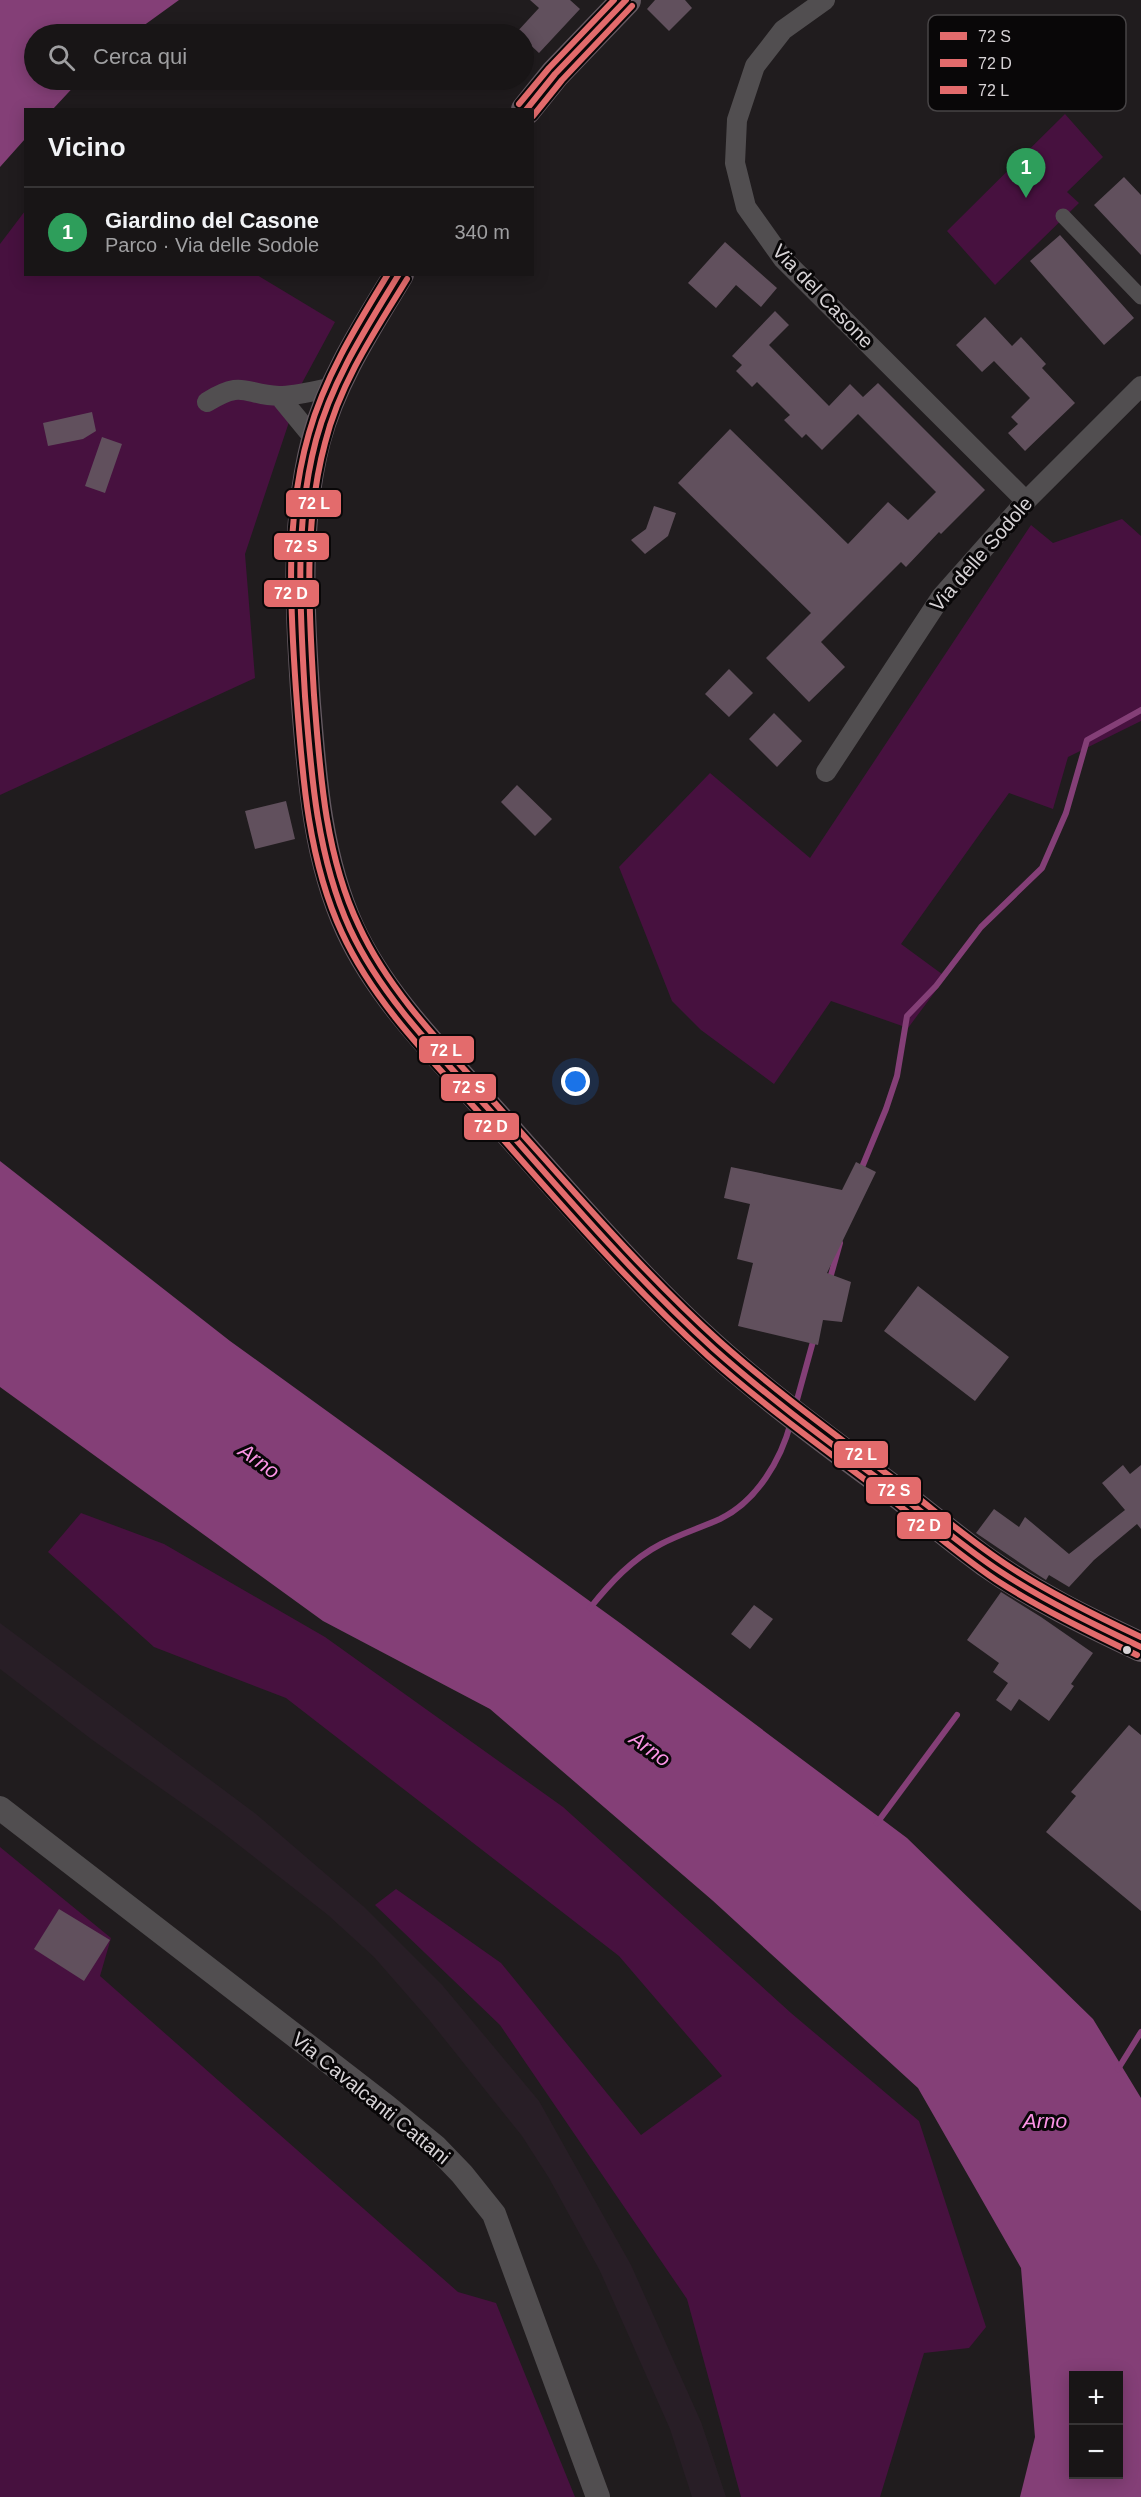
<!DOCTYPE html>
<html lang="it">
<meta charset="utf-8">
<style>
body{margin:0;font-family:Helvetica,sans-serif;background:#252223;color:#f1f3f6}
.controls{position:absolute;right:18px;bottom:18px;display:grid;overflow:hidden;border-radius:0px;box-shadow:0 3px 15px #0003}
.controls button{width:54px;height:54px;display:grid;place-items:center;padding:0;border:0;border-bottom:2px solid #363435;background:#181516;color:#f1f3f6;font:30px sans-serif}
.you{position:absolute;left:576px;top:1082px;width:21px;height:21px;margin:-15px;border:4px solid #fff;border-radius:50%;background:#1a73e8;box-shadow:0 0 0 9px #1a73e833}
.badge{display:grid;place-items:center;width:39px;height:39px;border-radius:50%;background:#979396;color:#fff;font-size:20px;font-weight:700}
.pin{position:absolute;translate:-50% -50px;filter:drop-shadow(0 2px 3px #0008)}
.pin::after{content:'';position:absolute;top:32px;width:21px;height:18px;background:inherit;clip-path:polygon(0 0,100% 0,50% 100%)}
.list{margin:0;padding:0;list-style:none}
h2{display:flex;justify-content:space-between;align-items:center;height:78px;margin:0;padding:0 24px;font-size:26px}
h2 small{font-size:20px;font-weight:400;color:#9f9fa1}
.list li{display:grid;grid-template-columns:39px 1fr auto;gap:18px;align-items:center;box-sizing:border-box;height:90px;padding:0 24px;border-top:2px solid #363435}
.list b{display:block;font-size:22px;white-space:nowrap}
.list p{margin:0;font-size:20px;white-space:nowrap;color:#9f9fa1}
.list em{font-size:20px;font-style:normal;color:#9f9fa1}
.icon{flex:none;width:33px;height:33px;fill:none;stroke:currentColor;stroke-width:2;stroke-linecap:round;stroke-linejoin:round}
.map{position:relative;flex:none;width:1141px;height:2497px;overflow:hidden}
.search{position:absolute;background:#181516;box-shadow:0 3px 15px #0003;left:24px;top:24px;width:510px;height:66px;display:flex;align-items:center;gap:15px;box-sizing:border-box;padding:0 21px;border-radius:33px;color:#9f9fa1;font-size:22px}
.panel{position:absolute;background:#181516;box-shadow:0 3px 15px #0003;left:24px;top:108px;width:510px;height:168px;border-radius:0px}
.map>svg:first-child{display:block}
.built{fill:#281e26}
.green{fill:#47113f}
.water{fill:#843f77;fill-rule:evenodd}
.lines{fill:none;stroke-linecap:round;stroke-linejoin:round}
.stream{stroke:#843f77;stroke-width:6}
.building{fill:#61505d}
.pedestrian{stroke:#514e50;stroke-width:15}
.minor{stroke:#514e50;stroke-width:20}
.tertiary{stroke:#514e50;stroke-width:24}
.primary{stroke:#645961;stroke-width:30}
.bus-1-casing{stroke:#090708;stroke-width:10}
.bus-2-casing{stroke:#090708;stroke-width:10}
.bus-3-casing{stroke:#090708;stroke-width:10}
.bus-1{stroke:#e36b6c;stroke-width:6}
.bus-2{stroke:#e36b6c;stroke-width:6}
.bus-3{stroke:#e36b6c;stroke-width:6}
.bus-dot{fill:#d7d3d6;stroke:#090708;stroke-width:2}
.labels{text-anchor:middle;stroke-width:6;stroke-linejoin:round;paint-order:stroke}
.street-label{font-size:20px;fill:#d7d3d6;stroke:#090708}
.water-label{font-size:21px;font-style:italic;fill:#fc94e6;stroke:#090708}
.key{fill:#090708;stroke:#474446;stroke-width:1.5}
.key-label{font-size:16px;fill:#d7d3d6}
.line-badge{stroke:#090708;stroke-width:2}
.badge-label{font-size:16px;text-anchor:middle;font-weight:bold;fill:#fff}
</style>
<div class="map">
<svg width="1141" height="2497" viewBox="0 0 1141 2497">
<rect width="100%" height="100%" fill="#201c1e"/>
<path class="built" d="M0,1623L256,1814L363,1906L443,1986L539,2101L631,2265L701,2422L726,2497H692L670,2429L600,2271L549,2178L522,2136L430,2021L374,1957L328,1915L217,1828L91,1739L0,1669Z"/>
<path class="green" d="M1065,114L1103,157L1067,192L1079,203L995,285L947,231Z
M25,211L26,274L257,275L335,322L302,383L245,554L255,678L0,795V244Z
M1122,519L1141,536V721L1068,757L1053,809L1009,793L901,944L946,977L908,1028L831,1001L774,1084L701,1030L672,1001L619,867L710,773L810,858L1031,525L1053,543Z
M81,1513L164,1544L325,1637L563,1807L791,2013L919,2121L986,2327L969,2348L924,2353L880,2497H741L687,2299L500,2025L375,1905L396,1889L501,1963L641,2135L722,2076L619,1956L286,1698L154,1647L48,1552Z
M0,1847L111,1938L100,1976L458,2292L496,2303L575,2497H0Z"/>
<path class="water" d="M0,0H179L132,34H34V80H80L53,109L26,110L25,139L0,167Z
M0,1161L230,1341L620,1623L907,1838L1093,2019L1141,2098V2497H1020L1035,2437L1021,2268L918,2088L712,1900L490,1709L323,1621L0,1387ZM1074,2376H1118V2474H1074Z"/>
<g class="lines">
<path class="stream" d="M860,1172L886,1109L897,1076L907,1016L936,986L981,927L1042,868L1066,813L1087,740L1141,710
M829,1282L840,1243
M795,1407L814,1338
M590,1608C610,1583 632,1559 661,1544C680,1534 700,1528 720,1519C757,1501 781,1460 791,1422
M877,1823L957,1715
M1118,2069L1141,2032"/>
</g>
<path class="building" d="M530,0H570L580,9L539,53L524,39V34L516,33L539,8Z
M655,0H685L692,8L669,31L647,9Z
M1124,177L1141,195V255L1094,205Z
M1060,235L1134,318L1104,345L1030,261Z
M725,242L777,288L761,307L736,285L716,308L688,283Z
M775,311L789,325L769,345L829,406L850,384L863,397L878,383L985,490L941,534L939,532L906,567L901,562L821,642L845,667L809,702L766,658L811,613L678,483L730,429L848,544L888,502L908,520L936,492L858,414L822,450L806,434L802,438L784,420L790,415L757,382L752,387L736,371L742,365L732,356Z
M985,317L1012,346L1021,337L1046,364L1042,368L1075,403L1025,451L1008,433L1018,424L1011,417L1030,398L994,361L982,372L956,345Z
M92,412L96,431L83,439L48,446L43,423Z
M102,437L122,444L105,493L85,486Z
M654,506L676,513L668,536L645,554L631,540L646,529Z
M729,669L753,693L729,717L705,694Z
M774,713L802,741L777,767L749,739Z
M517,785L552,819L535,836L501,802Z
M286,801L295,839L255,849L245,811Z
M856,1162L876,1172L827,1273L851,1282L842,1322L823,1320L818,1345L738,1326L753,1263L737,1259L750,1204L724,1198L731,1167L842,1190Z
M918,1286L1009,1357L975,1401L884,1331Z
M1123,1465L1130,1474L1141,1465V1529L1137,1524L1094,1560L1069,1587L1049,1575L1046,1580L1032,1571L976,1533L994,1509L1019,1527L1025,1517L1069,1554L1125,1510L1102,1483Z
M1001,1592L1041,1617L1093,1653L1071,1684L1074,1686L1049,1721L1019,1699L1011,1711L996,1700L1008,1683L993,1672L999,1663L967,1640Z
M754,1605L773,1619L750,1649L731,1634Z
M1129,1725L1141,1735V1911L1046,1832L1076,1796L1071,1792Z
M59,1909L110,1940L84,1981L34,1949Z"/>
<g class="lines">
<path class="pedestrian" d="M1063,216L1141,297"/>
<path class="minor" d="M825,0L783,30L755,66L737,120L735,163L746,207L783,259L1026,501
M279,396L316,441
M207,402C244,379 244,395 279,396C297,396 317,390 335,387
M826,772L941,597L1026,501L1141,386"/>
<path class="tertiary" d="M0,1808L386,2106L436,2147L462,2174L494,2214L598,2497"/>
<path class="primary" d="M526,110L555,74L626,0
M399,274C367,327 332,380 316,440C294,525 300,618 306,704C312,780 318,859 350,929C384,1003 449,1063 502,1124C580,1211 657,1303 748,1378C793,1416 841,1451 888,1486C921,1511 953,1538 986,1562C1034,1596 1088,1622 1141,1647"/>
<defs>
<path id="bus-1" d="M526,110L555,74L626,0
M399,274C367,327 332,380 316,440C294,523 300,611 305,696C311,774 317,857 350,929C385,1004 448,1063 502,1124C570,1201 638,1280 714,1349C769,1398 829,1442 888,1486C926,1514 961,1546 1001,1572C1045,1601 1093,1624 1141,1647"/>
<path id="bus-2" d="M533,116L562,80L632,6
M388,274C357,325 325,376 309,433C285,516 290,605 296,690C302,771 307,858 342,933C377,1009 440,1068 494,1129C563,1207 631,1286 708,1356C763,1405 824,1449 883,1493C921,1522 956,1553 996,1580C1041,1609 1089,1632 1137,1655"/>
<path id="bus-3" d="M519,104L549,68L614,0
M407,279C375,331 340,383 325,443C303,525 309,612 314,695C320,773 325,855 359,926C393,1000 456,1058 509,1119C577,1195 644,1273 719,1341C774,1390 833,1433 891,1477C931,1507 968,1540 1010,1567C1051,1594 1096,1616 1141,1637"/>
</defs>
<use href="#bus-1" class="bus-1-casing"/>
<use href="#bus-2" class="bus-2-casing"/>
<use href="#bus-3" class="bus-3-casing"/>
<use href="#bus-1" class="bus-1"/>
<use href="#bus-2" class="bus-2"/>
<use href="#bus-3" class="bus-3"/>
</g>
<circle class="bus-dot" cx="1127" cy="1650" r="5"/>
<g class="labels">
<g class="street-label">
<text transform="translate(823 296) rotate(46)" y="7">Via del Casone</text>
<text transform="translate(981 554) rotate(-49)" y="7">Via delle Sodole</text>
<text transform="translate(371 2098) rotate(39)" y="7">Via Cavalcanti Cattani</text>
</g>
<g class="water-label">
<text transform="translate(259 1461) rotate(36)" y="7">Arno</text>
<text transform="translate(650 1749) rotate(36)" y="7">Arno</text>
<text x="1045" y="2128">Arno</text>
</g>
</g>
<rect x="928" y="15" width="198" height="96" rx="9" class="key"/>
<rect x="940" y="32" width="27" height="8" fill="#e36b6c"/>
<rect x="940" y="59" width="27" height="8" fill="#e36b6c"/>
<rect x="940" y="86" width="27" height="8" fill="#e36b6c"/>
<g class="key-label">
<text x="978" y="42">72 S</text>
<text x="978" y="69">72 D</text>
<text x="978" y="96">72 L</text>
</g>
<g class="line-badge">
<rect x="285" y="489" width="57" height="29" rx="6" fill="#e36b6c"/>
<rect x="273" y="532" width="57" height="29" rx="6" fill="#e36b6c"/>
<rect x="263" y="579" width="57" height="29" rx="6" fill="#e36b6c"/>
<rect x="418" y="1035" width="57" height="29" rx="6" fill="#e36b6c"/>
<rect x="440" y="1073" width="57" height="29" rx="6" fill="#e36b6c"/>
<rect x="463" y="1112" width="57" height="29" rx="6" fill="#e36b6c"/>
<rect x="833" y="1440" width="56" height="29" rx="6" fill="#e36b6c"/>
<rect x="865" y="1476" width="57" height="29" rx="6" fill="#e36b6c"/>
<rect x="896" y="1511" width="56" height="29" rx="6" fill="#e36b6c"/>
</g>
<g class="badge-label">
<text x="314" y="509">72 L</text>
<text x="301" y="552">72 S</text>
<text x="291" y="599">72 D</text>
<text x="446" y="1056">72 L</text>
<text x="469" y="1093">72 S</text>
<text x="491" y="1132">72 D</text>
<text x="861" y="1460">72 L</text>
<text x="894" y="1496">72 S</text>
<text x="924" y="1531">72 D</text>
</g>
</svg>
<div class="controls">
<button>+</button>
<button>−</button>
</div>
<div class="you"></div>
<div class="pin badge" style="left:1026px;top:198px;background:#2e9e5b">1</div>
<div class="search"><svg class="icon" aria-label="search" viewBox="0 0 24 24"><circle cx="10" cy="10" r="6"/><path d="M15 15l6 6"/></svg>Cerca qui</div>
<section class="panel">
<h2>Vicino<small></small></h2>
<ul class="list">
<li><span class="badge" style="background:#2e9e5b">1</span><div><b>Giardino del Casone</b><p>Parco · Via delle Sodole</p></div><em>340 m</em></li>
</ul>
</section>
</div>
